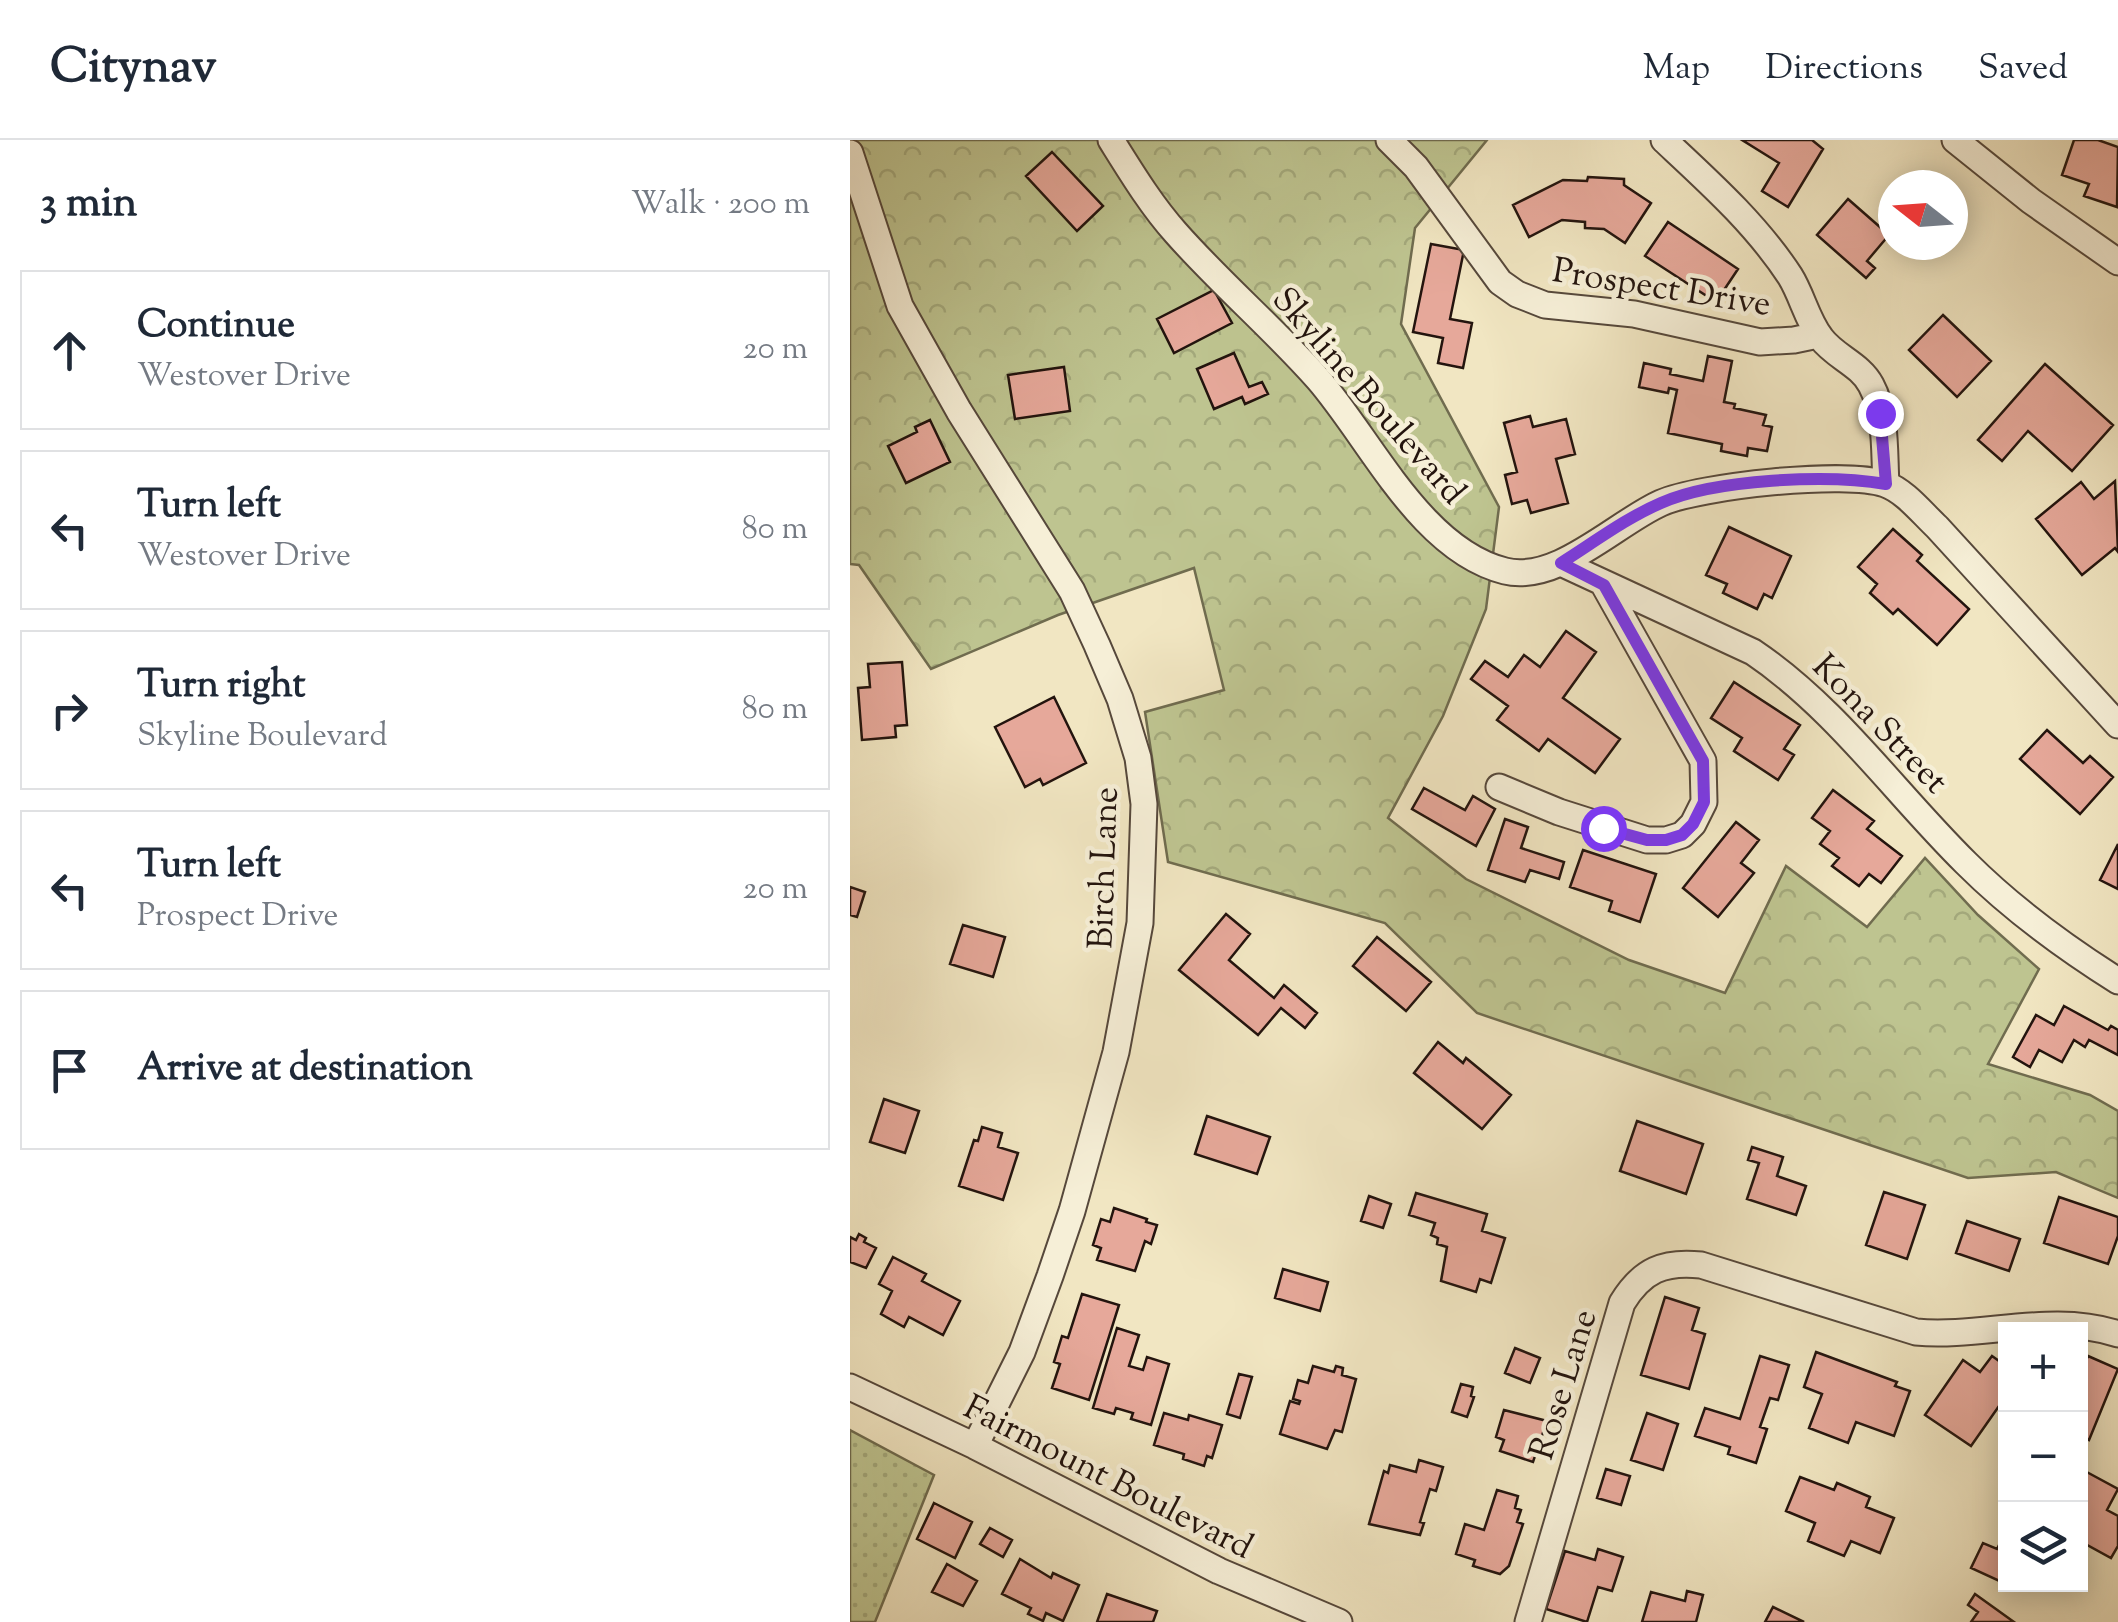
<!DOCTYPE html>
<meta charset="utf-8">
<style>
body{margin:0;font-family:"Sorts Mill Goudy",serif;background:#f6f6f7;color:#1f2937}
.controls{position:absolute;right:30px;bottom:30px;display:grid;overflow:hidden;border-radius:0px;box-shadow:0 5px 25px #0003}
.controls button{width:90px;height:90px;display:grid;place-items:center;padding:0;border:0;border-bottom:2px solid #e0e1e3;background:#fff;color:#1f2937;font:50px sans-serif}
.compass{position:absolute;left:1028px;top:30px;width:90px;height:90px;border-radius:50%;background:#fff;box-shadow:0 5px 25px #0003;rotate:287deg}
.stop{position:absolute;width:30px;height:30px;margin:-22px;border:8px solid #7c3aed;border-radius:50%;background:#fff}
.stop.end{background:#7c3aed;border-color:#fff;box-shadow:0 2px 10px #0008}
.list{margin:0;padding:0;list-style:none}
h2{display:flex;justify-content:space-between;align-items:center;height:130px;margin:0;padding:0 40px;font-size:42px}
h2 small{font-size:32px;font-weight:400;color:#747a83}
.list li{display:grid;grid-template-columns:65px 1fr auto;gap:30px;align-items:center;box-sizing:border-box;height:160px;margin:0 20px 20px;padding:0 20px;border:2px solid #e0e1e3;border-radius:0px}
.list b{display:block;font-size:38px;white-space:nowrap}
.list p{margin:0;font-size:32px;white-space:nowrap;color:#747a83}
.list em{font-size:32px;font-style:normal;color:#747a83}
.icon{flex:none;width:55px;height:55px;fill:none;stroke:currentColor;stroke-width:2;stroke-linecap:round;stroke-linejoin:round}
.map{position:relative;flex:none;width:1268px;height:1482px;overflow:hidden}
header{display:flex;align-items:center;gap:60px;box-sizing:border-box;height:140px;padding:0 50px;background:#fff;border-bottom:2px solid #e0e1e3}
header strong{font-size:48px}
nav{display:flex;gap:55px;margin-inline-start:auto;font-size:35px}
main{display:flex}
aside{flex:1;background:#fff}
.map>svg:first-child{display:block}
.forest{fill:url(#forest-crowns);stroke:#706c4f;stroke-width:2.5}
.park{fill:url(#park-dots);stroke:#706c4f;stroke-width:2.5}
.building{fill:#e6a89a;stroke:#23140e;stroke-width:2.5}
.lines{fill:none;stroke-linecap:round;stroke-linejoin:round}
.minor-casing{stroke:#56483b;stroke-width:29}
.minor{stroke:#f6efd7;stroke-width:25}
.route{stroke:#7c3aed;stroke-width:12}
.labels{text-anchor:middle;stroke-width:9;stroke-linejoin:round;paint-order:stroke}
.street-label{font-size:35px;fill:#23140e;stroke:#f6efd7}
</style>
<header>
<strong>Citynav</strong>
<nav><a>Map</a><a>Directions</a><a>Saved</a></nav>
</header>
<main>
<aside>
<h2>3 min<small>Walk · 200 m</small></h2>
<ul class="list">
<li><svg class="icon" aria-label="ahead" viewBox="0 0 24 24"><path d="M12 20V5M6 11l6-6 6 6"/></svg><div><b>Continue</b><p>Westover Drive</p></div><em>20 m</em></li>
<li><svg class="icon" aria-label="left" viewBox="0 0 24 24"><path d="M17 20v-9H6M10 6l-5 5 5 5"/></svg><div><b>Turn left</b><p>Westover Drive</p></div><em>80 m</em></li>
<li><svg class="icon" aria-label="right" viewBox="0 0 24 24"><path d="M7 20v-9h11M14 6l5 5-5 5"/></svg><div><b>Turn right</b><p>Skyline Boulevard</p></div><em>80 m</em></li>
<li><svg class="icon" aria-label="left" viewBox="0 0 24 24"><path d="M17 20v-9H6M10 6l-5 5 5 5"/></svg><div><b>Turn left</b><p>Prospect Drive</p></div><em>20 m</em></li>
<li><svg class="icon" aria-label="arrive" viewBox="0 0 24 24"><path d="M6 21V4h12l-3 4 3 4H6"/></svg><div><b>Arrive at destination</b></div></li>
</ul>
</aside>
<div class="map">
<svg width="1268" height="1482" viewBox="0 0 1268 1482">
<defs>
<pattern id="forest-crowns" width="20" height="18" patternUnits="userSpaceOnUse" patternTransform="scale(2.5)"><rect width="20" height="18" fill="#bec490"/><path d="M2 6a3 3 0 1 1 6 0M12 15a3 3 0 1 1 6 0" fill="none" stroke="#a3a87b"/></pattern>
<pattern id="park-dots" width="8" height="8" patternUnits="userSpaceOnUse" patternTransform="scale(2.5)"><rect width="8" height="8" fill="#bec490"/><path d="M2 2h.1M6 6h.1" fill="none" stroke="#a3a87b" stroke-width="1.8" stroke-linecap="round"/></pattern>
</defs>
<rect width="100%" height="100%" fill="#f1e6c2"/>
<filter id="stains"><feTurbulence type="fractalNoise" baseFrequency=".002" numOctaves="4"/><feColorMatrix values="0 0 0 0 .2 0 0 0 0 .09 0 0 0 0 .02 0 0 0 .5 -.17"/></filter>
<radialGradient id="worn" r=".72"><stop offset=".6" stop-color="#630" stop-opacity="0"/><stop offset="1" stop-color="#630" stop-opacity=".3"/></radialGradient>
<path class="forest" d="M0,0H637L565,88L551,184L649,367L636,469L593,576L538,678L616,739L779,820L875,853L936,726L1017,787L1075,718L1128,775L1189,829L1138,924L1240,955L1268,971V1058L1206,1032L1118,1038L627,873L535,783L318,722L295,572L374,550L344,428L208,475L81,529L9,425L0,424Z"/>
<path class="park" d="M0,1290L84,1335L25,1482H0Z"/>
<path class="building" d="M892,0H962L973,9L938,67L912,51L929,23Z
M1224,0H1248L1268,7L1267,67L1234,56L1239,44L1212,35Z
M202,12L253,66L227,91L176,36Z
M738,37L774,39V45L801,63L775,103L754,89L735,88V82L712,80L679,97L663,65L713,40L737,41Z
M998,59L1039,95L1017,121L1025,128L1016,138L967,95Z
M818,82L888,129L866,162L795,116Z
M581,104L614,110L600,179L622,183L613,228L588,223L593,198L563,192Z
M364,150L382,183L324,213L307,179Z
M1093,175L1141,221L1107,257L1059,210Z
M384,213L399,247L412,242L418,254L395,264L392,257L364,269L347,229Z
M858,216L882,221L874,262L885,264L884,268L916,275L913,285L922,287L917,311L898,308L897,316L871,311L872,304L818,293L827,250L819,248L818,253L789,247L794,223L821,229L820,234L853,241Z
M1195,224L1263,285L1222,331L1178,291L1152,321L1128,300Z
M214,227L220,271L165,279L158,235Z
M680,276L683,287L716,279L725,314L706,319L718,363L681,373L677,360L662,364L655,335L667,332L654,283Z
M80,280L100,322L56,343L38,306L67,292L65,287Z
M1265,341L1268,412L1265,408L1232,435L1186,379L1231,342L1244,359Z
M879,387L941,416L922,458L914,454L907,469L873,453L877,444L856,435Z
M1043,389L1072,415L1067,421L1119,469L1087,505L1048,469L1043,474L1020,453L1027,444L1008,427Z
M716,491L746,512L713,558L770,599L745,633L698,599L689,611L647,580L658,566L621,539L635,521L658,537L674,515L690,527Z
M52,522L57,585L45,586L46,597L12,600L8,548L20,547L18,524Z
M884,542L950,585L934,609L944,615L928,640L884,611L892,598L861,578Z
M204,557L236,623L193,645L190,639L175,647L145,587Z
M1197,590L1233,623L1240,616L1263,637L1230,674L1170,619Z
M574,648L615,670L623,656L645,669L626,706L562,669Z
M983,650L1024,681L1017,689L1052,716L1031,743L1019,734L1009,746L982,726L989,718L970,704L980,691L962,678Z
M655,679L678,687L671,708L714,722L709,739L680,730L675,742L638,730Z
M886,682L909,700L891,723L904,733L868,777L833,748Z
M1268,704V749L1250,740Z
M733,710L806,734L790,782L759,771L762,761L720,747Z
M0,747L15,752L7,777L0,775Z
M376,774L400,794L379,820L424,858L434,845L467,873L455,888L431,868L408,895L329,830Z
M113,785L155,797L143,837L100,824Z
M527,797L581,842L556,871L503,826Z
M1214,866L1258,890L1261,886L1268,890V915L1239,900L1235,907L1224,900L1212,922L1189,910L1180,927L1163,917L1186,875L1204,885Z
M588,902L613,923L616,918L661,955L632,989L564,933Z
M34,959L69,971L55,1013L20,1002Z
M357,976L420,997L407,1034L345,1014Z
M787,981L853,1004L836,1054L770,1031Z
M132,987L152,993L148,1007L168,1013L153,1060L109,1046L124,1000L128,1001Z
M902,1007L933,1017L927,1036L956,1046L946,1075L897,1059L909,1023L898,1020Z
M1034,1052L1075,1065L1057,1119L1016,1105Z
M566,1053L637,1074L632,1091L655,1098L641,1143L630,1139L626,1152L591,1141L597,1107L587,1104L588,1098L581,1095L585,1083L559,1075Z
M519,1056L541,1064L533,1088L511,1081Z
M1209,1057L1268,1077V1096L1258,1124L1194,1103Z
M264,1068L297,1079L296,1082L307,1085L301,1104L295,1101L285,1131L247,1120L251,1108L243,1105L251,1079L260,1082Z
M1117,1081L1170,1099L1159,1131L1106,1113Z
M9,1094L16,1098L14,1102L26,1108L16,1128L0,1122V1097L6,1100Z
M43,1117L76,1134L72,1141L110,1161L93,1195L59,1177L54,1187L31,1174L42,1151L29,1144Z
M433,1129L478,1142L470,1171L425,1158Z
M232,1154L269,1165L239,1260L202,1248L210,1224L204,1222L212,1196L218,1198Z
M815,1157L849,1168L842,1190L855,1194L839,1249L791,1235Z
M267,1188L289,1195L279,1226L293,1230L297,1217L319,1224L301,1285L281,1279L283,1273L266,1268L264,1274L243,1268Z
M665,1208L690,1218L680,1243L655,1233Z
M966,1212L1047,1242L1045,1246L1060,1251L1044,1296L1006,1282L998,1303L959,1288L972,1254L954,1247Z
M910,1216L939,1225L928,1260L920,1258L910,1287L917,1289L906,1323L878,1314L880,1307L845,1296L855,1268L890,1279Z
M1142,1216L1156,1226V1256L1121,1306L1075,1275L1113,1220L1130,1232Z
M1238,1216L1268,1229L1239,1300L1230,1296V1234Z
M463,1226L484,1232L486,1226L493,1228L492,1235L506,1239L492,1292L485,1290L477,1309L430,1294L440,1261L449,1264L450,1261L443,1259L448,1240L458,1243Z
M389,1234L402,1237L390,1278L377,1274Z
M611,1244L623,1247L621,1256L624,1257L617,1277L602,1272Z
M654,1270L697,1281L683,1322L650,1311L654,1300L646,1297Z
M314,1273L338,1280L339,1275L372,1285L362,1318L357,1316L354,1326L333,1319L334,1314L304,1305Z
M797,1273L828,1284L813,1330L781,1320Z
M569,1320L593,1327L586,1351L580,1349L570,1382L574,1383L570,1395L519,1384L534,1331L538,1333L540,1325L566,1332Z
M756,1329L780,1336L771,1365L747,1358Z
M1233,1330L1268,1349L1257,1370L1268,1376V1406L1261,1418L1230,1401Z
M950,1337L984,1350L987,1343L1020,1357L1016,1367L1044,1378L1030,1413L1001,1401L994,1416L958,1401L965,1383L936,1371Z
M647,1350L668,1356L665,1368L671,1370L667,1382L673,1384L659,1426L650,1434L623,1426L625,1420L606,1414L615,1384L634,1390Z
M84,1363L122,1382L105,1418L67,1399Z
M140,1388L162,1400L153,1417L130,1404Z
M1156,1391V1444L1121,1428L1133,1403L1147,1409Z
M748,1409L773,1417L762,1451L748,1447L737,1482L696,1469L715,1411L745,1420Z
M170,1419L201,1438L203,1433L229,1445L213,1481L196,1473L193,1481L178,1474L181,1468L152,1454Z
M97,1424L127,1441L113,1466L82,1452Z
M837,1451L853,1455L846,1482H792L801,1452L835,1461Z
M257,1454L307,1471L303,1482H247Z
M1125,1454L1164,1482H1121L1128,1472L1118,1465Z
M923,1467L954,1482H915Z"/>
<g class="lines">
<defs>
<path id="minor" d="M261,0C281,32 301,65 326,93C371,144 423,188 468,239C521,300 571,410 655,431C707,444 766,383 811,363C849,346 997,330 1035,344C1055,351 1072,373 1087,387L1268,585
M539,0L566,27L650,142L667,154L695,165L784,174L910,202L944,200L968,195
M814,0C859,42 906,84 940,136C952,155 957,180 971,198C985,217 1010,224 1021,245C1037,275 1034,312 1036,344
M1105,0L1181,61L1268,122
M0,13L50,166L109,271L222,451L247,505L270,559L288,618L294,664L290,783L266,912L222,1071L200,1136L172,1212L125,1306
M711,423L903,512C986,568 1045,653 1116,723C1161,768 1214,807 1268,841
M649,647L709,672L797,700H816L832,695L843,684L854,662L853,621L754,445
M0,1247L125,1306L369,1431L489,1482
M678,1482L772,1163C792,1130 814,1121 851,1125L1066,1192C1132,1198 1203,1172 1268,1194"/>
</defs>
<use href="#minor" class="minor-casing"/>
<use href="#minor" class="minor"/>
</g>
<g class="lines">
<path class="route" d="M753,688L797,700H816L832,695L843,684L854,662L853,621L754,445L711,423C743,403 776,378 811,363C865,339 978,334 1036,344L1030,273"/>
</g>
<g class="labels">
<g class="street-label">
<text transform="translate(812 146) rotate(9)" y="12">Prospect Drive</text>
<text transform="translate(520 255) rotate(49)" y="12">Skyline Boulevard</text>
<text transform="translate(1031 583) rotate(46)" y="12">Kona Street</text>
<text transform="translate(252 728) rotate(-88)" y="12">Birch Lane</text>
<text transform="translate(712 1244) rotate(-73)" y="12">Rose Lane</text>
<text transform="translate(259 1336) rotate(27)" y="12">Fairmount Boulevard</text>
</g>
</g>
<rect width="100%" height="100%" filter="url(#stains)"/>
<rect width="100%" height="100%" fill="url(#worn)"/>
</svg>
<div class="controls">
<button>+</button>
<button>−</button>
<button><svg class="icon" aria-label="layers" viewBox="0 0 24 24"><path d="M12 4l9 5-9 5-9-5zM3 14l9 5 9-5"/></svg></button>
</div>
<svg class="compass" viewBox="-18 -18 36 36"><path d="M0-13l5 13h-10z" fill="#e53935"/><path d="M0 13l5-13h-10z" fill="#747a83"/></svg>
<div class="stop" style="left:753px;top:688px"></div>
<div class="stop end" style="left:1030px;top:273px"></div>
</div>
</main>
